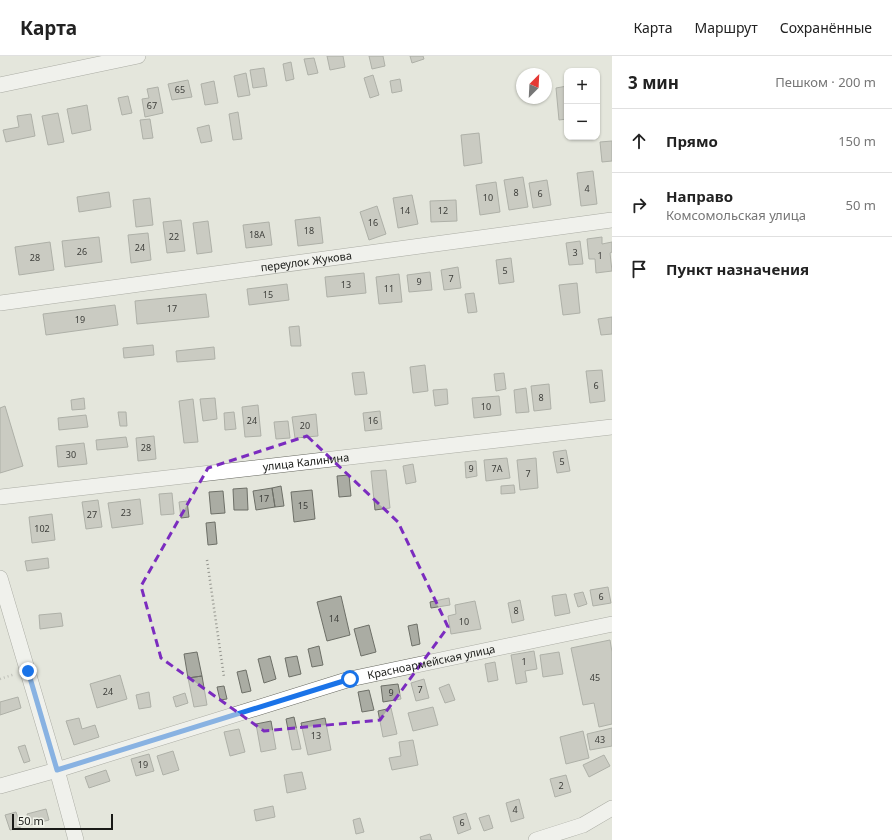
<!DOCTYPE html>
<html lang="ru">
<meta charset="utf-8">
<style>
body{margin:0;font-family:"Noto Sans",sans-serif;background:#f2f2f2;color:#222}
.controls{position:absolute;right:12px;top:12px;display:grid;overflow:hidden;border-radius:8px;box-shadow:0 1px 3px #0004}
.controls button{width:36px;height:36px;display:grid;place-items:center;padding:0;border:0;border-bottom:1px solid #e0e0e0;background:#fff;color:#222;font:20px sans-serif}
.compass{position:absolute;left:516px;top:12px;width:36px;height:36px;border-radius:50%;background:#fff;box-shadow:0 1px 3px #0004;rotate:24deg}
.scale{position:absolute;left:12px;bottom:10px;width:101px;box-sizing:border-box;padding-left:4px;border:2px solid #191a17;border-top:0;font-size:11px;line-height:14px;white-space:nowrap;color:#191a17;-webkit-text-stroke:3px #f1f3ea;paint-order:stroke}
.stop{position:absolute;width:12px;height:12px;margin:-9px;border:3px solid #1a73e8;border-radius:50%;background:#fff}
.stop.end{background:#1a73e8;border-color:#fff;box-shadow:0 1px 4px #0008}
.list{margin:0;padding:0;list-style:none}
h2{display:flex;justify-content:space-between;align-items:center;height:52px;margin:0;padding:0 16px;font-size:17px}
h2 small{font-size:13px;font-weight:400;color:#767676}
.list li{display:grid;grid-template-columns:26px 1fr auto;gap:12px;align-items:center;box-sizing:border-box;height:64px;padding:0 16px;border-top:1px solid #e0e0e0}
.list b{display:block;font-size:15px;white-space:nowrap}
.list p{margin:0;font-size:13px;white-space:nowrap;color:#767676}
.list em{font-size:13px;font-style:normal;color:#767676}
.icon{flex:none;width:22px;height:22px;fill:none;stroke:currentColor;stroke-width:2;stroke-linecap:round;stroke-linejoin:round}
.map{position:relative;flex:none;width:612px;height:784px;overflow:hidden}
header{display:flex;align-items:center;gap:24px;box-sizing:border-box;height:56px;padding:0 20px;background:#fff;border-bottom:1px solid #e0e0e0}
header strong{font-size:19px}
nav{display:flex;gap:22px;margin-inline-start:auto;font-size:14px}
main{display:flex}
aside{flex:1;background:#fff}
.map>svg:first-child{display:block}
.building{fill:#aaaca3;stroke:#6d6f67}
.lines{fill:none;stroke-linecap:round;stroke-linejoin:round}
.minor-casing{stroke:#676860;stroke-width:16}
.path{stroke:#94958e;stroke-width:2.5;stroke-dasharray:1 3;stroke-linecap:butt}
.minor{stroke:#fff;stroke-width:15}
.route{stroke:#1a73e8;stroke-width:5}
.marked{fill:none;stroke:#7b2cbf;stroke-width:3;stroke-dasharray:8 5;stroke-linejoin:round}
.labels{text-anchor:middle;stroke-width:4;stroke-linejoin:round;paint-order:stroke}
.number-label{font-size:9px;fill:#3d3e3a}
.street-label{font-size:11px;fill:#191a17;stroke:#f1f3ea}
</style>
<header>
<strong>Карта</strong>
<nav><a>Карта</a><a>Маршрут</a><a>Сохранённые</a></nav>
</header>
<main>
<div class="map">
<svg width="612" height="784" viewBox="0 0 612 784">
<rect width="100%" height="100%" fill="#e4e6dc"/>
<path class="building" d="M327,0H343L345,11L330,14Z
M369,0H383L385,10L372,13Z
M410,0H423L424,3L412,7Z
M314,2L318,17L308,19L304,3Z
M291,6L294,23L286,25L283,8Z
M264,12L267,30L253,32L250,14Z
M246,17L250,39L238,41L234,20Z
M373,19L379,39L370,42L364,22Z
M400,23L402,35L392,37L390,25Z
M188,24L192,41L172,44L168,28Z
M214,25L218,47L205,49L201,28Z
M567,30V63L559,64L556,32Z
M158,31L163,57L145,61L142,43L149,42L147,33Z
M128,40L132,57L122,59L118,42Z
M87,49L91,74L72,78L67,53Z
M238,56L242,83L233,84L229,58Z
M58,57L64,86L48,89L42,60Z
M31,58L35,80L6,86L3,74L19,71L17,60Z
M150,63L153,82L143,83L140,64Z
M209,69L212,85L201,87L197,72Z
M479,77L482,107L464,110L461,79Z
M612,85V105L602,106L600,86Z
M593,115L597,148L581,150L577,117Z
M523,121L528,151L509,154L504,124Z
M547,124L551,149L533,152L529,127Z
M496,126L500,156L480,159L476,129Z
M109,136L111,151L79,156L77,141Z
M412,139L418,168L398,172L393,142Z
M150,142L153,169L136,171L133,144Z
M456,144L457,165L431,166L430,145Z
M377,150L386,178L369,184L360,156Z
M320,161L323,187L298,190L295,164Z
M181,164L185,195L167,197L163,166Z
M208,165L212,196L197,198L193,167Z
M269,166L272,189L246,192L243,169Z
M148,177L151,204L131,207L128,179Z
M99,181L102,206L65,211L62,185Z
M602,181V188L612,186V196L610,197L612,215L596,217L595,203H589L587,183Z
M580,185L583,208L569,209L566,187Z
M50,186L54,214L19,219L15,191Z
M511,202L514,226L499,228L496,204Z
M458,211L461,232L444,234L441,214Z
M430,216L432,234L409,236L407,219Z
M364,217L366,237L327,241L325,221Z
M399,218L402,246L379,248L376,221Z
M577,227L580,257L563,259L559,229Z
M287,228L289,244L249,249L247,233Z
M474,237L477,256L468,257L465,238Z
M206,238L209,261L137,268L135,245Z
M115,249L118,269L46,279L43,258Z
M612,261V278L601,279L598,263Z
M299,270L301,290H291L289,271Z
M153,289L154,299L124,302L123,292Z
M214,291L215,303L177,306L176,295Z
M425,309L428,335L413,337L410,311Z
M602,314L605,345L590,347L586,315Z
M364,316L367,338L355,339L352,317Z
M504,317L506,333L496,335L494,318Z
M549,328L551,353L534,355L531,330Z
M526,332L529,356L516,357L514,334Z
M447,333L448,348L435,350L433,334Z
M499,340L501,359L474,362L472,342Z
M84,342L85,353L72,354L71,344Z
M215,342L217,363L203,365L200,343Z
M193,343L198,386L184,387L179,345Z
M258,349L261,380L245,381L242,351Z
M5,350L23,410L0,417V352Z
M380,355L382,373L365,375L363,357Z
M118,356H126L127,370H120Z
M234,356L236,373L225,374L224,357Z
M316,358L318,380L295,382L292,361Z
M86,359L88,371L59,374L58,362Z
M288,365L290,382L276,383L274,366Z
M154,380L156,403L138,405L136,382Z
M126,381L128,391L97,394L96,384Z
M84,387L87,408L58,411L56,390Z
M566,394L570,415L557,417L553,396Z
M507,402L510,422L486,425L484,404Z
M536,402L538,432L520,434L517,404Z
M476,405L477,420L466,422L465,406Z
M413,408L416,426L406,428L403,410Z
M386,414L390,452L375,454L371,415Z
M349,419L351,440L339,441L337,420Z
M514,429L515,437L501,438V430Z
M281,430L284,450L275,451L272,432Z
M247,432L248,454H234L233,433Z
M272,432L275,451L256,454L253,435Z
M312,434L315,463L294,466L291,436Z
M223,435L225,457L211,458L209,436Z
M172,437L174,458L161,459L159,438Z
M140,443L143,468L112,472L108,447Z
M98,444L102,471L86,473L82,446Z
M187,445L189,461L181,462L179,446Z
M52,458L55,484L32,487L29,461Z
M215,466L217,488L208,489L206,467Z
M48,502L49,512L27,515L25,505Z
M608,531L611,547L593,550L590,534Z
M583,536L587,548L578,551L574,538Z
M566,538L570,557L555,560L552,540Z
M341,540L350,579L327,585L317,546Z
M449,542L450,549L431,552L430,546Z
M520,544L524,564L512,567L508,547Z
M475,545L481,573L451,578L448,560L456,558L455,549Z
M61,557L63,570L40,573L39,559Z
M417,568L420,588L412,590L408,570Z
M369,569L376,596L361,600L354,573Z
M610,584L612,596V668L599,671L594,647L583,649L571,592Z
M319,590L323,609L312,611L308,593Z
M534,595L537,613L525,615L527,626L516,628L511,599Z
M197,596L202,620L188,622L184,598Z
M559,596L563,618L543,621L540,599Z
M270,600L276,623L264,627L258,603Z
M297,600L301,618L289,621L285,602Z
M495,606L498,624L488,626L485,608Z
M246,614L251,635L242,637L237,616Z
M120,619L127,643L97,652L90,628Z
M202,620L207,649L194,651L188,622Z
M424,623L429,642L416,645L411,627Z
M398,628L401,643L383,646L381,630Z
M449,628L455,644L445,647L439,632Z
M224,630L227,643L220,644L217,631Z
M369,634L374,654L362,656L358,636Z
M149,636L151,651L139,653L136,639Z
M185,637L188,647L176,651L173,641Z
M18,641L21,652L0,659V646Z
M433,651L438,669L413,675L408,657Z
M391,652L397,678L383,681L378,655Z
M294,661L301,693L292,694L286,663Z
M79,662L82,673L95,669L99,681L74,689L66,665Z
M325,662L331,694L308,699L301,667Z
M271,665L276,693L261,696L256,668Z
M612,672V690L590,694L587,678Z
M239,673L245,696L230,700L224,676Z
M583,675L589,702L566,708L560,681Z
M413,684L418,709L392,714L389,702L401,700L399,686Z
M25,689L30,705L24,707L18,691Z
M173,695L179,714L163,719L157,700Z
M149,698L154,715L136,720L131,703Z
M604,699L610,710L589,721L583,709Z
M106,714L110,725L89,732L85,721Z
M302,716L306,733L287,737L284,719Z
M566,719L571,736L555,741L550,723Z
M519,743L524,762L511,766L506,747Z
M273,750L275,761L256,765L254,754Z
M46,753L49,764L30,769L27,758Z
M16,756L21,771L10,774L5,759Z
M466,757L471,773L458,778L453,761Z
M489,759L493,772L484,775L479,762Z
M360,762L364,776L356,778L353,764Z
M430,778L432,784H421L420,781Z"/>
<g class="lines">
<defs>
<g id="minor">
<path d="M0,29L138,0"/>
<path id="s1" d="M0,247L612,164"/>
<path id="s2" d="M0,441L612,371"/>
<path d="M0,522L57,714L76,784"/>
<path id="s3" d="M0,730L57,714L350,623L612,568"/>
<path d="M536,784L583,769L612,752"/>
</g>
</defs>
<use href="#minor" class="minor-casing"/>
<path class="path" d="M207,504L224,621
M0,623L15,618"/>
<use href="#minor" class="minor"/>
</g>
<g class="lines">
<path class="route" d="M28,615L57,714L350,623"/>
</g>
<path d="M0 0H612V784H0ZM307,380L398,466L448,571L380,664L264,675L161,602L141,530L208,412Z" fill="#e4e6dc" fill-opacity=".55" fill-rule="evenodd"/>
<path class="marked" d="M307,380L398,466L448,571L380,664L264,675L161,602L141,530L208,412Z"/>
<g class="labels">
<g class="number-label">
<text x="180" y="37">65</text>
<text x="152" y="53">67</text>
<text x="587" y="136">4</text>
<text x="516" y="140">8</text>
<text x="540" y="141">6</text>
<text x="488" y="145">10</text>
<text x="405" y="158">14</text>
<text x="443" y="158">12</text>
<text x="373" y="170">16</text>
<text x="309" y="178">18</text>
<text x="257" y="182">18А</text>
<text x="174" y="184">22</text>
<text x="140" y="195">24</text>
<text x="82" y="199">26</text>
<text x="575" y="200">3</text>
<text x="600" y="203">1</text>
<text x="35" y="205">28</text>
<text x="505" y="218">5</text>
<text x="451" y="226">7</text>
<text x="419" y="229">9</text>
<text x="346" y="232">13</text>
<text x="389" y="236">11</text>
<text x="268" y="242">15</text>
<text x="172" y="256">17</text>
<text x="80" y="267">19</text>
<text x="596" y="333">6</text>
<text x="541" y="345">8</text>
<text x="486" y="354">10</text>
<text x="252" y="368">24</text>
<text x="373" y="368">16</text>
<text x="305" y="373">20</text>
<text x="146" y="395">28</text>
<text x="71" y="402">30</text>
<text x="562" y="409">5</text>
<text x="471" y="416">9</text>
<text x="497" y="416">7А</text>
<text x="528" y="421">7</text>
<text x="264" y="446">17</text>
<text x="303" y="453">15</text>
<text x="126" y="460">23</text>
<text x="92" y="462">27</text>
<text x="42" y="476">102</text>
<text x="601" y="544">6</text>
<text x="516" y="558">8</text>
<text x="334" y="566">14</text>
<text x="464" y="569">10</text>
<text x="524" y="609">1</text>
<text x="595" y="625">45</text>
<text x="420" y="637">7</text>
<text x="108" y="639">24</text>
<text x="391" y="640">9</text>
<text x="316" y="683">13</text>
<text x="600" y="687">43</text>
<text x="143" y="712">19</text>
<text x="561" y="733">2</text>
<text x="515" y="757">4</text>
<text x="462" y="770">6</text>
</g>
<g class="street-label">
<text dy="4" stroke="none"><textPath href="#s1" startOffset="309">переулок Жукова</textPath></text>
<text dy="4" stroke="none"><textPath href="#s2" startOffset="308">улица Калинина</textPath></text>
<text dy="4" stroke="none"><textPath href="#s3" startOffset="449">Красноармейская улица</textPath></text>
</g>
</g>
</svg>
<div class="controls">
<button>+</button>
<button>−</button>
</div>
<svg class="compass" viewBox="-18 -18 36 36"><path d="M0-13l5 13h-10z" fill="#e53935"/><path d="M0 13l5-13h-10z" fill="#767676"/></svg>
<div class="scale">50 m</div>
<div class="stop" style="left:350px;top:623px"></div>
<div class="stop end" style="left:28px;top:615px"></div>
</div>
<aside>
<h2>3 мин<small>Пешком · 200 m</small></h2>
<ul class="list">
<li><svg class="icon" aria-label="ahead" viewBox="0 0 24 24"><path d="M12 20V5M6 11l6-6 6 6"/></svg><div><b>Прямо</b></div><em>150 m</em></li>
<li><svg class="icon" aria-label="right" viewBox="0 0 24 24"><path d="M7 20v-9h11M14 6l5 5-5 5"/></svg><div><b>Направо</b><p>Комсомольская улица</p></div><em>50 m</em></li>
<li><svg class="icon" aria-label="arrive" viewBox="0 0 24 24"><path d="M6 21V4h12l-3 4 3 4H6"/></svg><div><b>Пункт назначения</b></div></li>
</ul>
</aside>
</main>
